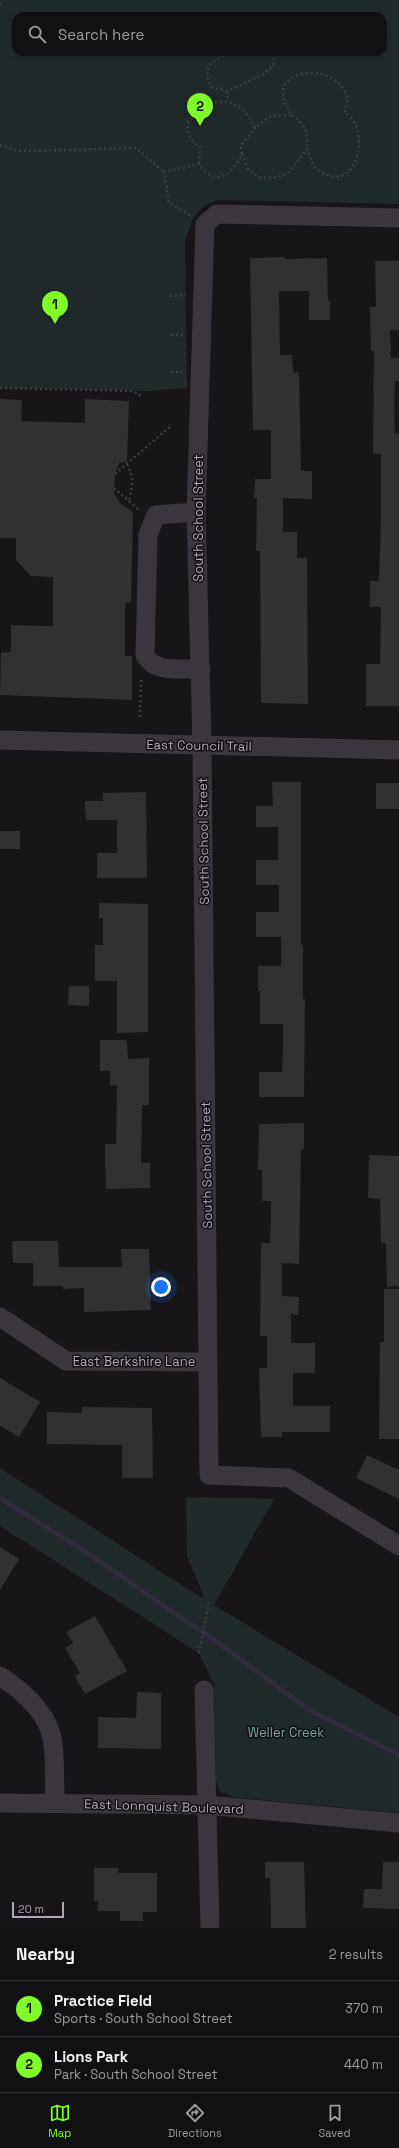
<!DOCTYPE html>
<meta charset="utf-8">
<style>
body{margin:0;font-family:"Space Grotesk",sans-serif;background:#1a191b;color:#f1f3f6}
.scale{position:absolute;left:12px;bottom:10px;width:52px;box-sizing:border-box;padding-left:4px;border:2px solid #b2a7b8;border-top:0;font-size:11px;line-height:14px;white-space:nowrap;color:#b2a7b8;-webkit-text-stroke:3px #121013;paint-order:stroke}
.you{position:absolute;left:161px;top:1287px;width:14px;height:14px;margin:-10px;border:3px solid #fff;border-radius:50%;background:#1a73e8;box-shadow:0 0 0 6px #1a73e833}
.badge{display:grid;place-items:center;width:26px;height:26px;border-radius:50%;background:#80fb2a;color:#111;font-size:13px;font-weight:700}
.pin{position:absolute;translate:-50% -33px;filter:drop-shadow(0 1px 2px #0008)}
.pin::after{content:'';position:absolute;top:21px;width:14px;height:12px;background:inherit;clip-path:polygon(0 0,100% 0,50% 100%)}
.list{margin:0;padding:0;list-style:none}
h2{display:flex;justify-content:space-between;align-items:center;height:52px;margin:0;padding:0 16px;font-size:17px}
h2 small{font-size:13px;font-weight:400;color:#9c9d9f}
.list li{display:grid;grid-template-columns:26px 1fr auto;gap:12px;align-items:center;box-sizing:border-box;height:56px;padding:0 16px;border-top:1px solid #303032}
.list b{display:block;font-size:15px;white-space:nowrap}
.list p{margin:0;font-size:13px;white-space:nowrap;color:#9c9d9f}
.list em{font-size:13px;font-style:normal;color:#9c9d9f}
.icon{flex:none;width:22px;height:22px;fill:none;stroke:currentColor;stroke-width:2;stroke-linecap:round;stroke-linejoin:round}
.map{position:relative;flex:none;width:399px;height:1928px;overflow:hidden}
.search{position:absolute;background:#111012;box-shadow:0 2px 6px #0003;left:12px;right:12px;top:12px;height:44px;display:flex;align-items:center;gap:10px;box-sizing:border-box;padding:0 14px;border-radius:12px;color:#9c9d9f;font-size:15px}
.sheet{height:164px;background:#111012}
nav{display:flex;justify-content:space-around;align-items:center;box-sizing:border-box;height:56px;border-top:1px solid #303032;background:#111012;font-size:11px;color:#9c9d9f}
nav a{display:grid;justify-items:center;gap:2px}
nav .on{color:#80fb2a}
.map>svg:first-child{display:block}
.green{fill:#212a2b;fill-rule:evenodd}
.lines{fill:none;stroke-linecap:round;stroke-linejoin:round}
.stream{stroke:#312b3c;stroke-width:5}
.building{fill:#333034}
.path{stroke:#413c44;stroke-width:2.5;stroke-dasharray:2 3;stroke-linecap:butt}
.minor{stroke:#3b363d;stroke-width:19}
.labels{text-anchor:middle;stroke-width:3;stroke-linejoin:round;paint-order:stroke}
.street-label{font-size:13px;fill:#b2a7b8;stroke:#121013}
.park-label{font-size:13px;fill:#7da4a4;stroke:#121013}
</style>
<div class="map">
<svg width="399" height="1928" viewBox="0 0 399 1928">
<rect width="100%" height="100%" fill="#171518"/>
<path class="green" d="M0,0H399V204L219,200C195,205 192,221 185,242L187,388L146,391L0,388ZM16,16H383V52H16Z
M0,1468L205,1600L187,1555L186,1497L274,1499L214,1605L399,1717V1813L233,1797L221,1792L216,1782L214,1684L199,1653L0,1526Z"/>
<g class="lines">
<path class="stream" d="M0,1498L81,1549L220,1644L309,1710L399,1755"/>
</g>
<path class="building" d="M285,257V259L327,258L328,301H330V320H309V291H279L280,355H292L293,373L299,372L301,471H312V499L283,498V532H297V558H307L308,704L261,703L260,551H256L257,498H254L255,479H271V430H253L250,258Z
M375,261H399V330H390L391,358H399V381H395L394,403L395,434H399V706H366V664H380L381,607H370V581H379L381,520V454H373L374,351H371L370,307H376Z
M0,399L22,400L21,421L85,423V399L129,401L127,462L119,463L115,474L114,488L115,496L121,504L133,512L131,602L125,603V656H132V700L0,695L1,653L11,652V625L53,626V577L31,576L16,560V538H0Z
M272,782H301V945H303V999H305L304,1097H259V1072H282L283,1051V1024H260V991H258V966H281V937H256V912H279V885H256V860H278V827H256V806H273Z
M376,783H399V809H376Z
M146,792L147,878H97V853H117V820H86L85,801H103V793Z
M0,831H20V849H0Z
M99,903L148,904V1032L117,1033V981H95V945H103V918H99Z
M69,986H89V1006L68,1005Z
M100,1040H127L128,1059L149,1058V1105H142L141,1163H150V1188L106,1189L105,1144H116L117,1085L110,1086V1071H100Z
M304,1123V1149H301L299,1264L282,1263V1296L299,1297L298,1315L291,1314V1343H315V1373H293V1406H330V1432H282V1437H261L259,1368H267V1336H260L261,1243H270L271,1201H262V1170H258L259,1124Z
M369,1155L399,1156V1286L387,1287L386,1243H381L380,1199L368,1198Z
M12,1241H58L59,1267H122L121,1249H149L151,1310L84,1312V1288L63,1289V1286H33V1263H13Z
M384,1289H399V1439H379L380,1342H384Z
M0,1378L40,1402L19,1437L0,1426Z
M82,1407L152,1408L153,1478H122V1445L47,1444V1412L82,1413Z
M367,1455L399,1470V1499L356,1478Z
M0,1547L19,1559L0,1590Z
M95,1616L127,1671L85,1694L75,1676L80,1673L65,1648L73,1643L66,1632Z
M137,1692L161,1693V1749L98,1748V1717L136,1718Z
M265,1862H304L306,1928H271L270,1878H265Z
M383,1862H399V1909L363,1908L364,1889H382Z
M94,1868H118V1873H157V1912H143V1921H120V1911H98V1901H94Z"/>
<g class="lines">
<path class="path" d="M0,5L2,0
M233,52C213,60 201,64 211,87L227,91L264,74L273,66L275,55L273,52
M227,91L228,101
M292,115C307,126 307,131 307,149
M0,145L18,151H31L136,148L164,172
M242,154L241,146L255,128
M190,215L169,203L164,172L199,164C215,188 233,175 242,154L248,169L258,177L273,178L287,174L307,149C309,154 311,161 314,166C318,171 324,174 330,176C358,183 365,140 354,122C352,118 348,115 345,113C345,109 348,102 347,97C337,59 257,67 292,115L271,116L255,128C240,93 210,95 188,121C186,134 190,140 200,147L199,164
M170,296L186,295
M171,335H184
M171,372H182
M0,388L133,391L143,397
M127,464C134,477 133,486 129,501
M115,474L172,425
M114,488L139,510
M140,717L141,677
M199,1653L209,1603"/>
<path class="minor" d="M399,218L217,214L205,224L196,512L202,745L209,1475L289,1478L399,1546
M196,512L156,515L148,535L145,655C155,674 182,668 201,669
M0,740L399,750
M0,1317L66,1361L208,1362
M0,1676C21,1690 47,1712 52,1738C56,1759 54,1782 55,1803
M204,1690L210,1928
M0,1803L207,1805L399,1823"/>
</g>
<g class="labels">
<g class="street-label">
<text transform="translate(198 518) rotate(-90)" y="5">South School Street</text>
<text transform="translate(199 745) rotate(1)" y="5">East Council Trail</text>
<text transform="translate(203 841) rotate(-91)" y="5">South School Street</text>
<text transform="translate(206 1165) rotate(-91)" y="5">South School Street</text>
<text x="134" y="1366">East Berkshire Lane</text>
<text transform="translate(164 1806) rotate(2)" y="5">East Lonnquist Boulevard</text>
</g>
<g class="park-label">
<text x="286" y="1737">Weller Creek</text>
</g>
</g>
</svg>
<div class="scale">20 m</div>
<div class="you"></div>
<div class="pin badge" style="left:55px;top:324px">1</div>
<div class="pin badge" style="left:200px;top:126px">2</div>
<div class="search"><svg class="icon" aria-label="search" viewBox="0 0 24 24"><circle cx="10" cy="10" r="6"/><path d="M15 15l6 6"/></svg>Search here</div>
</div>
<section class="sheet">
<h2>Nearby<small>2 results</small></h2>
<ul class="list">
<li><span class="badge">1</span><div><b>Practice Field</b><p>Sports · South School Street</p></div><em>370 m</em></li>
<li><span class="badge">2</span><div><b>Lions Park</b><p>Park · South School Street</p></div><em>440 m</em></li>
</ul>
</section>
<nav>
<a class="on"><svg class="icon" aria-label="map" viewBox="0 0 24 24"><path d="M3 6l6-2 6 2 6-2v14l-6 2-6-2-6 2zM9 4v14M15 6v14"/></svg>Map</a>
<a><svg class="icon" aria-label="directions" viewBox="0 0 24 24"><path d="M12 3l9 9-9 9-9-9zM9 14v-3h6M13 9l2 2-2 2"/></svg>Directions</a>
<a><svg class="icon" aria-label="saved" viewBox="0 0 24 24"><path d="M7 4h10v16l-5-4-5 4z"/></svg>Saved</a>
</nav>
